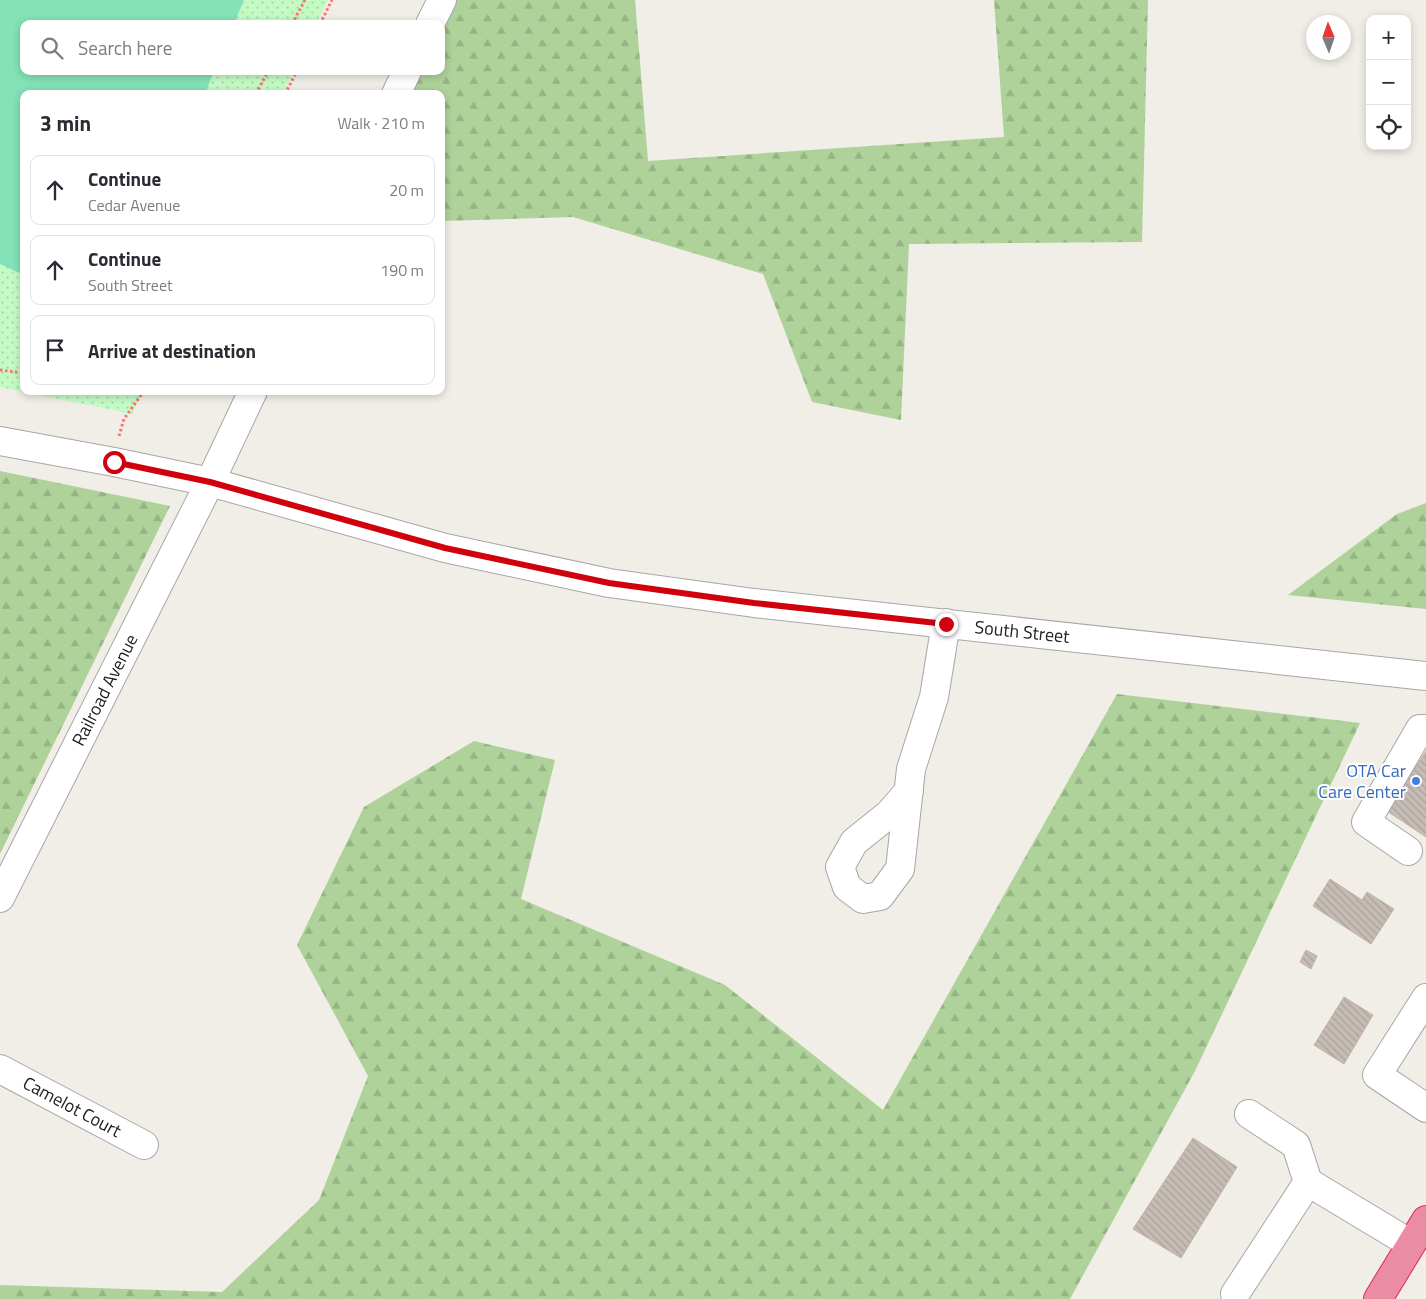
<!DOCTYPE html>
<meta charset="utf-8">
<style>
body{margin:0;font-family:"Titillium Web",sans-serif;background:#f2f2f3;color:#2b2b33}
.controls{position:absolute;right:15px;top:15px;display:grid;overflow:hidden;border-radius:10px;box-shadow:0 2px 8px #0003}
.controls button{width:45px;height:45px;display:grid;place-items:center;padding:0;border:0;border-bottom:1px solid #e1e1e2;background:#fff;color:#2b2b33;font:25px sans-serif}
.compass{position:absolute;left:1306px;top:15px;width:45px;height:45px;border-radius:50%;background:#fff;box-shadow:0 2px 8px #0003;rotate:358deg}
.stop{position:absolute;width:15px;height:15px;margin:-11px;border:4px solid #d1000d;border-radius:50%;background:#fff}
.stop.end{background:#d1000d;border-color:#fff;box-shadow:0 1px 5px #0008}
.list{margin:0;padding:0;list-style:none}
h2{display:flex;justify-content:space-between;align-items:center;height:65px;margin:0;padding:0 20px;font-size:21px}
h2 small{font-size:16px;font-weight:400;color:#7c7c81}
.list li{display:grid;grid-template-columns:32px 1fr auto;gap:15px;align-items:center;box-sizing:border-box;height:70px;margin:0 10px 10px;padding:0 10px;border:1px solid #e1e1e2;border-radius:10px}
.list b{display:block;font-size:19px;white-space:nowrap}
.list p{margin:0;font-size:16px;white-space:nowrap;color:#7c7c81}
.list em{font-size:16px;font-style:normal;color:#7c7c81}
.icon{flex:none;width:28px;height:28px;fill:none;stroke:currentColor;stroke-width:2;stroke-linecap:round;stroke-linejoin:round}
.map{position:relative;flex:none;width:1426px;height:1299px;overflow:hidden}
.search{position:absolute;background:#fff;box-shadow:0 2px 8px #0003;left:20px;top:20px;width:425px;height:55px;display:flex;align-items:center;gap:12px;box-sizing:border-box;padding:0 18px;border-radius:10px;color:#7c7c81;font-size:19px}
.panel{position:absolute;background:#fff;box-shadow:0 2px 8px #0003;left:20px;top:90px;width:425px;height:305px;border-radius:10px}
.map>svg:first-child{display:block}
.forest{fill:url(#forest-firs)}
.park{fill:url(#park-dots)}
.pitch{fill:#83e2b7}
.building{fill:url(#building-back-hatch);stroke:#c4b3a8}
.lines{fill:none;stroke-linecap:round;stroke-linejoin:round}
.minor-casing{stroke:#a7a7a7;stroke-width:30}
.highway-casing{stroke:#e1226f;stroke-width:30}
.path{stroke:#fe716b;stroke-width:3;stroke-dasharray:2.5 2.5;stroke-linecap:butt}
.minor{stroke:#fff;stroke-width:28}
.highway{stroke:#ea8da4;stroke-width:28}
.route{stroke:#d1000d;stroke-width:6}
.shop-dot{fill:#3f7fe0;stroke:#fff;stroke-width:2}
.labels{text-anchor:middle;stroke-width:4;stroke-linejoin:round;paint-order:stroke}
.street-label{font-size:18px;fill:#202020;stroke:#fff}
.shop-label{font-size:18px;fill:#366cbe;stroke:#fff;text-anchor:end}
</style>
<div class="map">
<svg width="1426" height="1299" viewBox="0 0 1426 1299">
<defs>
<pattern id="forest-firs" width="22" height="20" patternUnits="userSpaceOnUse" patternTransform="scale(1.25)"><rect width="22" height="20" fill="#aed29a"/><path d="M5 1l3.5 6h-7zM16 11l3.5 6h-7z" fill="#95b484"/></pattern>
<pattern id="park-dots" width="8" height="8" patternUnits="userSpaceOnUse" patternTransform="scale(1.25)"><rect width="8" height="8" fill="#c4fbc5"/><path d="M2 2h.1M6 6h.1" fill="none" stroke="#a8d7a9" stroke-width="1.8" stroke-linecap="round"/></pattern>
<pattern id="building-back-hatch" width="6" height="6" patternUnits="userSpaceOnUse" patternTransform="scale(1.25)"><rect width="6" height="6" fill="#c6bcb6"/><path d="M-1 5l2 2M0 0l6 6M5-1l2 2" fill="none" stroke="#aaa19c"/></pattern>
</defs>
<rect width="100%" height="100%" fill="#f1ede7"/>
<path class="forest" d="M431,0H635L648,161L1004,137L994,0H1148L1142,242L909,244L901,420L812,402L763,274L573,217L441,221V94H385L396,71H441V24Z
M0,471L170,506L0,854Z
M1426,503V609L1288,595L1397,514Z
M1117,694L1360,723L1195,1071L1070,1299H0V1285L222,1292L319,1200L368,1076L297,945L364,807L474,741L555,760L521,899L725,985L883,1110Z"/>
<path class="park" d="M0,0H328L316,24H24V71H294L283,94H24V391H143L132,414L0,387Z"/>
<path class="pitch" d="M0,0H244L234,24H24V71H214L205,94H24V275L0,264Z"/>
<path class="building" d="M1426,751V837L1387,811Z
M1330,879L1362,900L1367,892L1394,909L1371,944L1313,906Z
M1306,950L1317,956L1311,969L1300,962Z
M1344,997L1373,1015L1344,1064L1314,1045Z
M1193,1138L1237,1167L1181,1258L1133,1229Z"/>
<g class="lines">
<defs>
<path id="minor" d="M430,24L442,0
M396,94L407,71
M0,441L114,462L210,482L445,548L609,583L754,603L1426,676
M909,791L889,814L854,842L840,867L847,887L863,899L880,896L900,869L911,769L934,697L946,623
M1408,851L1366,822L1420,729H1426
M0,898L210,482L253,391
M1426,998L1377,1075L1426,1108
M0,1069L144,1145
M1249,1114L1296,1145L1308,1182L1411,1244
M1235,1294L1308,1182"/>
<path id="highway" d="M1378,1299L1426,1220"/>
</defs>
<use href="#minor" class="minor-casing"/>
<use href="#highway" class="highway-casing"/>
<path class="path" d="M292,24L305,0
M320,24L332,0
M256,94L268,71
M285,94L297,71
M0,370L24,373
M119,436L124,419L144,391"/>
<use href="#minor" class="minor"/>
<use href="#highway" class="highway"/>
</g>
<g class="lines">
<path class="route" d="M114,462L210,482L445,548L609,583L754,603L946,624"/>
</g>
<circle class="shop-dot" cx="1416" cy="781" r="5"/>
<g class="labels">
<g class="street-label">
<text transform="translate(1022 632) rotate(6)" y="6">South Street</text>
<text transform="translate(105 690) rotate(-63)" y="6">Railroad Avenue</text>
<text transform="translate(72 1107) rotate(28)" y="6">Camelot Court</text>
</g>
<g class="shop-label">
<text x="1406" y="777">OTA Car<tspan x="1406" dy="21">Care Center</tspan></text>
</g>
</g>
</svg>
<div class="controls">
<button>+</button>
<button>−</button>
<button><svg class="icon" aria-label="locate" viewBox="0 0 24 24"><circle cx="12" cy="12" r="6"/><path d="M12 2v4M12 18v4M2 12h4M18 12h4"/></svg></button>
</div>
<svg class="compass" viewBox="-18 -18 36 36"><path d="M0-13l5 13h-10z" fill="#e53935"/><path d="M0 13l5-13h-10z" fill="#7c7c81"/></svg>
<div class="stop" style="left:114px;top:462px"></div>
<div class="stop end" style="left:946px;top:624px"></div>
<div class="search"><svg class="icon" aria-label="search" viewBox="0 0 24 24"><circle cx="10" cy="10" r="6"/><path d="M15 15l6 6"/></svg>Search here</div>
<section class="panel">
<h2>3 min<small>Walk · 210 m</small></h2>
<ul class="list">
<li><svg class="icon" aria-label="ahead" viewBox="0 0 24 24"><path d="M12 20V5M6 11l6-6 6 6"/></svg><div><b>Continue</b><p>Cedar Avenue</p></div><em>20 m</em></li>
<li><svg class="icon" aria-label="ahead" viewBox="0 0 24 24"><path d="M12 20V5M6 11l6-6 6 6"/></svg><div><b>Continue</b><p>South Street</p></div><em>190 m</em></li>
<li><svg class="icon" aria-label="arrive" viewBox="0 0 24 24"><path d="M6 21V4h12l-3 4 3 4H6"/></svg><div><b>Arrive at destination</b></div></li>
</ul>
</section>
</div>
